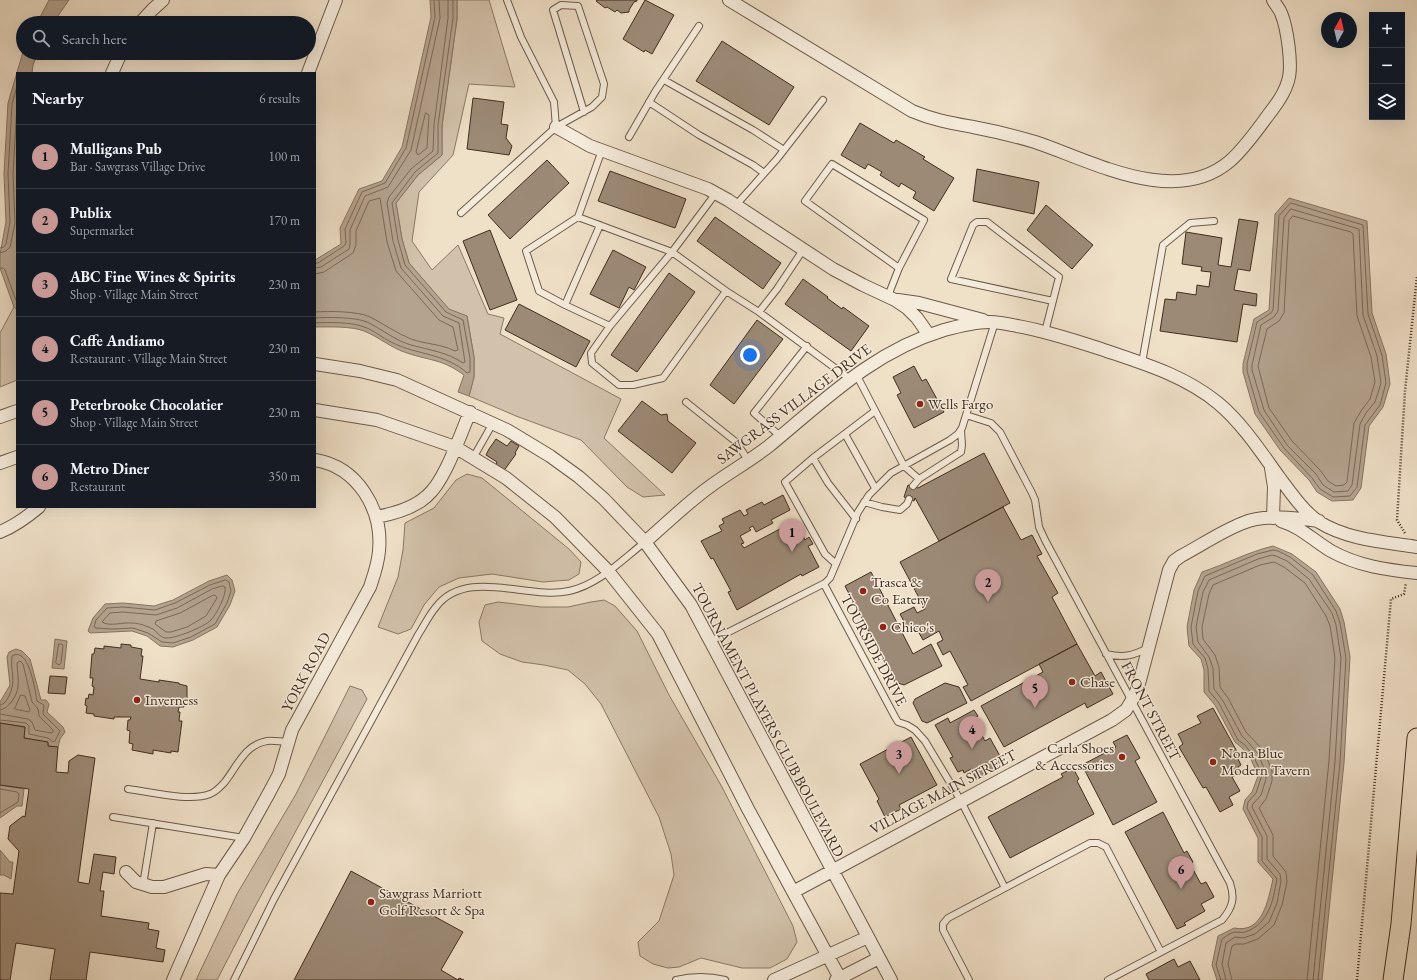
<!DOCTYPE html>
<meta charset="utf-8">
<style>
body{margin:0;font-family:"EB Garamond",serif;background:#242831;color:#f1f3f6}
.controls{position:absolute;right:12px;top:12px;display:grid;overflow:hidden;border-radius:0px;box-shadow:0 4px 16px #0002}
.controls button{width:36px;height:36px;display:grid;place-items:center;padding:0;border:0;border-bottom:1px solid #363941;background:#171b24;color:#f1f3f6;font:20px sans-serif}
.compass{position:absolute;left:1321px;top:12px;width:36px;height:36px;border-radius:50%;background:#171b24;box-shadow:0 4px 16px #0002;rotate:8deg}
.you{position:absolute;left:750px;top:355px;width:14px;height:14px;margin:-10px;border:3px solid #fff;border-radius:50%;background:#1a73e8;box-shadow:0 0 0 6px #1a73e833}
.badge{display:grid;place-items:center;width:26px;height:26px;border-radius:50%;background:#c59692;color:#111;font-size:13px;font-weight:700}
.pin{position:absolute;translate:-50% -33px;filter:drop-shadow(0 1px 2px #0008)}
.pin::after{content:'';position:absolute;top:21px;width:14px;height:12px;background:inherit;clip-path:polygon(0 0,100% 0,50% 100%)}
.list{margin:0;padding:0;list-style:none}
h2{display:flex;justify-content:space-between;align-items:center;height:52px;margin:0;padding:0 16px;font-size:17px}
h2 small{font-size:13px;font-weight:400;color:#9ea1a6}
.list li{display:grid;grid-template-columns:26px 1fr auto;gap:12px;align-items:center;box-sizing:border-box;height:64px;padding:0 16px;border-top:1px solid #363941}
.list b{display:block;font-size:15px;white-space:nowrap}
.list p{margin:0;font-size:13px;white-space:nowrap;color:#9ea1a6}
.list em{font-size:13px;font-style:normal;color:#9ea1a6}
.icon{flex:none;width:22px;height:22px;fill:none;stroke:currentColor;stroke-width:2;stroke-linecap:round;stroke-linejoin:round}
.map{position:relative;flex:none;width:1417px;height:980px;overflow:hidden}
.search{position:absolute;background:#171b24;box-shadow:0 4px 16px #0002;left:16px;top:16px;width:300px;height:44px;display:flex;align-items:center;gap:10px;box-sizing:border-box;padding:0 14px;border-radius:22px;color:#9ea1a6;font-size:15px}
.panel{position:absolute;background:#171b24;box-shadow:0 4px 16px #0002;left:16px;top:72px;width:300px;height:436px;border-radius:0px}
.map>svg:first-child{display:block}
.green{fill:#d2c2ab;stroke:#8a7865}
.water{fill:#b4a38f;stroke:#867462}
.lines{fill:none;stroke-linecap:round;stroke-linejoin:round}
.shore{stroke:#7b6857;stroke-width:1}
.building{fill:#9c8a77;stroke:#422d1f}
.service-casing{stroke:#6d5a49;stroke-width:8}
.minor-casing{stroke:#6d5a49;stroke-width:14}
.primary-casing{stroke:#422d1f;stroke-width:21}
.path{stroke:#422d1f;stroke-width:2.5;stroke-dasharray:1 2;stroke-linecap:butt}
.service{stroke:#f5ebdb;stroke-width:6}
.minor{stroke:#f5ebdb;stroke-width:12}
.primary{stroke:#efe0c8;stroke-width:19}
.poi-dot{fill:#8f2418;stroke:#f5ebdb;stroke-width:1.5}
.labels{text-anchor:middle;stroke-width:3;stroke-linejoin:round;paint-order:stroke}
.street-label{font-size:15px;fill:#422d1f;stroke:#f5ebdb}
.poi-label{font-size:15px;fill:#422d1f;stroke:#f5ebdb;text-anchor:start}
</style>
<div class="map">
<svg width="1417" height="980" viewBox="0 0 1417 980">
<rect width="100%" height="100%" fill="#efe0c8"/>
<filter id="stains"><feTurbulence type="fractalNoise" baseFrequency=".005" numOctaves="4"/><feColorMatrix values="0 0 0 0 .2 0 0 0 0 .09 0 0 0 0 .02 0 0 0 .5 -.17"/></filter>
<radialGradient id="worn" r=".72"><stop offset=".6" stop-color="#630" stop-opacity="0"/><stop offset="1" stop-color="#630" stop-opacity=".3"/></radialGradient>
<path class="green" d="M457,0H489L515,87L469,84L453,155L419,192L412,241L432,270L458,245L488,314L504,318L500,334L621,399L604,438L665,495L643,497L627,487L581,440L516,416L469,396L474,377V357L467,316L449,310L409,263L402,239L396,203L418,175L442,155V126L457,19Z
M14,307L17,310V380L0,387V333Z
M467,474L482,478L569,549L581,562L579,574L569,580L543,582L492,574L459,578L439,587L424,605L411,629L398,634L378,627L398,577L403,550L405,523L434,508L456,480Z
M604,600L615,606L637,631L669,695L722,787L793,926L797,942L787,959L770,968H742L701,958L679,967L668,968L653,964L640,956L638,942L659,921L674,875L671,854L659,817L601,704L585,684L568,670L544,665L522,662L500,654L482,641L479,622L485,605L498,602L541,607H568L591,602Z
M350,686L362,690L367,699L250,916L217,980H196L237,894L296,794Z"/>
<path class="water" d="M49,0H69L53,23H37Z
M430,0H457V19L442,126V155L418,175L396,203L402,239L409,263L449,309L467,316L474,357V377L469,396L458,392L464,375C442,359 431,361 407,353C391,348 379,337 364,331C352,326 328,327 315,327V260L341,244L340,228L359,189L382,181L402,147L431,17Z
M23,52L38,53L33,65L32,73H17V310L14,307L0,268V254L6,222L4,174L8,103Z
M1289,198L1367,221L1372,313L1386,354L1390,384L1383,407L1369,426L1361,488L1353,500L1332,501L1317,492L1309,480L1280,450L1255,414L1243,372V364L1254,319L1269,310L1275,214Z
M1273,546L1292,554L1316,572L1329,592L1340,609L1344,622L1350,657L1344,763L1322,980H1217L1212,965L1218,936L1234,928C1263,934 1268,900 1273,879L1258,862V838L1243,809L1245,800L1252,792L1258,776L1251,759L1242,748L1235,742L1215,705L1204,692V670L1201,659L1189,646L1187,627L1194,590L1202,572C1226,564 1248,552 1273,546Z
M227,575L232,580L235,591L230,605L217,627L193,640L173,647L160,646L147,636L132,631L90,633L88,631L93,618L105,604L123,603L154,606L173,600L209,581Z
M55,639L67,641L64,669L52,668Z
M16,649L22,651L30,659L41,700H46L49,704L47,712L63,727L65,732L60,739L58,747L48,746V742L24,738L25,727L0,723V702L10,685L7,657L9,652Z
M0,785L24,789L22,806H17L0,818Z
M0,850L10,862H13L11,879L4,875H0Z"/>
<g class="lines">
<path class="shore" d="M426,113L429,115L427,148L418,155L416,152L425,115Z
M1291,203L1363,225L1368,314L1382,355L1386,383L1380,405L1365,425L1357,487L1350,496L1333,497L1320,489L1312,478L1284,448L1259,412L1247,371V364L1257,322L1271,313L1273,310L1279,216Z
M1291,209L1359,229L1363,315L1377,356L1381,383L1375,402L1366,413L1360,424L1352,485L1348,491L1334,492L1323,485L1316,474L1287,445L1264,410L1252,370V365L1261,325L1274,317L1278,311L1284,218Z
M1293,216L1351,232L1353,234L1357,316L1371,357L1375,382L1370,399L1361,411L1354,423L1347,482L1344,485L1336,486L1328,481L1320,470L1292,441L1269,408L1258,366L1267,329L1279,321L1284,313L1289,221Z
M0,248L4,247L6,244L10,222L8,174L12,104L17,86
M0,253L6,251L10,247L15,223L13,174L17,104
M315,263H318L344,246L346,243L345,229L362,192L385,183L406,148L435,17L434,0
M0,268H3L5,270L17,303
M315,268L321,267L349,249L350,244V230L365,196L388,187L411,150L440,18L439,0
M315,274L324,272L353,253L356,245V231L369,201L380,198L387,242L396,271L439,320L453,327L458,350L455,351C441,344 425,344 411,339C396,333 384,324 370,317C358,311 329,311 315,312
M315,318C328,317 355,317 367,322C382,329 394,340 411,345C429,350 447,352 463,363L465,362L459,323L443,316L401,268L393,241L387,203L389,197L411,169L433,151L434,125L448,18V0
M315,323C328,322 352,322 364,327C374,330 382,338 391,342C416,355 445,353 467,373L470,372V358L463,320L446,312L405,265L398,240L392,203L415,172L438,153V125L453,18V0
M226,580L229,582L231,591L227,603L215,624L191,637L173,643L162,642L148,633L133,628L112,629L96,628L94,627L96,620L107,608L123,607L155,610L175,603L210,585Z
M223,586L225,587C227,594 216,615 211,620C204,627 175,639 165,638C160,637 157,632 153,629C147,626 138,623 132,623C123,622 110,627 102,622L110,613L123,612L156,615L177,608L212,589Z
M214,595L216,596L217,598L206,616L187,627L171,632H166L155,624L156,621L180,613Z
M59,644H62L63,646L61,663L59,665L56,663Z
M21,695L25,696L30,710L29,712L15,709Z
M0,705C5,704 6,701 9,696C17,679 10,673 12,656C29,646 35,690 37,701L44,705L43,714L60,731L55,741L53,742L48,738L29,734V726L26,723L0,720
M0,710C9,709 18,694 18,686C19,678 17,670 17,663L20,661L23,664L32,702L38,709L39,716L53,730V732L51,733L35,730L32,722L28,719L0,714
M0,789L17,792L19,794L18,802L0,813
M1221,980L1216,965L1222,939C1225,937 1231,932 1236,932C1239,932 1241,933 1245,932C1269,924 1273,901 1277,879L1262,861V837L1247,808L1248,802L1256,793L1262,775L1254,757L1245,745L1238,740L1219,703L1209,691L1208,669L1205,658L1193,644L1191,627L1198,591L1205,576L1257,554L1273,550L1278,551L1290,557L1313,575L1336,611L1340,623L1346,658L1340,762L1318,980
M1226,980L1222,964L1226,943L1235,937L1243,938L1255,934L1269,922L1277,903L1281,881L1280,874L1267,859V836L1252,807L1253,804L1261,795L1266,779V773L1258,754L1248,742L1242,736L1223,701L1214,689L1213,668L1209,657L1198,642L1196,627L1203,592L1209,580L1258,559L1272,555L1276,556L1287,561L1309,579L1332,613L1336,625L1341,658L1335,762L1313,980
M1232,980L1228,964L1232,946L1236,944H1244L1258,939L1274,925L1282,905L1287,882L1286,872L1273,856V835L1259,808L1266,799L1272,781V771L1264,751L1246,732L1228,698L1220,687L1219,667L1215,655L1203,639L1202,627L1209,594L1213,585L1260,565L1274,562L1284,567L1305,583L1326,616L1330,626L1335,658L1329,761L1307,980"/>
</g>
<path class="building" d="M597,0H637V1L634,2L629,10V12L621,13L617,10L615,12L607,7L605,8L596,1Z
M645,0L674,15L652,54L645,50L644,52L623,39Z
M722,41L794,87L769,125L696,81Z
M473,98L504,102L501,124L508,125L506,138L512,146L509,155L467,149Z
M860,123L894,143L896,140L925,157L923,159L954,178L934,211L913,198L916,192L901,183L899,187L880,175L882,172L868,164L865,169L841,155Z
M547,160L569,183L510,239L488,215Z
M977,169L1039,182L1034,214L973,201Z
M610,171L686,199L675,228L598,201Z
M1046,205L1093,245L1072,269L1027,230Z
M715,217L781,263L763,289L697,241Z
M1239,219L1258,222L1250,271L1238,269L1234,290L1257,294L1256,306L1243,304L1237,342L1160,331L1165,299L1176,300L1177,292L1196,295L1197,285L1209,287L1211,272L1201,271L1202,267L1182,264L1186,232L1222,238L1218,265L1231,267Z
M490,230L517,300L490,310L463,241Z
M613,250L646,267L634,290L629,287L619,308L590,294Z
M669,273L695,292L637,372L611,355Z
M803,279L828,297L827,298L842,309L843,307L869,326L851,351L785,304Z
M519,304L590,341L576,367L505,330Z
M757,320L783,339L734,404L710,385Z
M914,366L922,381L926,379L944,412L914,428L897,395L901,393L893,377Z
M642,401L661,415L667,414L668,421L696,443L672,473L618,431Z
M496,439L507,446L511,441L519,446L515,453L516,454L503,472L495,467L497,462L486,455L489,449Z
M984,453L1010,503L939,541L915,498L914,501L904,497L908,485L918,488Z
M783,495L790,510L771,520L773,523L756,532L753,526L749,528L751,530L740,536L744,543L741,544L744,548L795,521L805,540L809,537L813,544L808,546L819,567L802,576L801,574L737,610L728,592L731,591L713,558L711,559L701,541L722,531L719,526L724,523L722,519L740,510L744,516L748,514L746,510L762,502L764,505Z
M1003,507L1021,540L1032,535L1042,554L1037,556L1058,593L1052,597L1077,644L971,701L963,687L968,685L950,651L943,655L937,643L943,640L939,631L923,640L918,631L907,627L900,614L914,607L917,613L925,609L900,562Z
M871,572L913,654L931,644L942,666L904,685L895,682L845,586Z
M121,644L131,645V647L142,649L141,656H143L140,679L159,682V680L179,683V684L187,686V701H185L184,707H179L178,712H180L179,721H182L178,752L171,751V753L153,750V754L132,750L133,744L129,743L130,731L127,730L128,720H130L131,717H114V719L94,716V714L86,713L87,706L85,705L86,698L88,699L89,694L93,695L94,687L92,686L93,678H90L92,654H94L95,648L104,649V646L121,648Z
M1077,644L1095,676L1101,672L1113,694L1087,708L1085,703L1004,747L981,706L1043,672L1039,664Z
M50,676L67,677L65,694L48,693Z
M945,683L959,687L967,703L927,723L922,721L913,703L915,699Z
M1213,708L1240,757L1238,759L1241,765L1238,767L1241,772L1232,777L1240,791L1229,797L1233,805L1220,812L1206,787L1203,788L1179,747L1183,744L1178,734L1201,723L1197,716Z
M974,710L978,716L973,719L985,741L990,738L1005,765L977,780L971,769L964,773L963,770L958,772L950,758L953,757L935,725L948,718L950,723Z
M0,723L25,727L24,738L48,742V746L58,747L56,772L68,773L69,761L78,755L95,758L78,882L89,884L94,854L116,857L114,874L103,872L100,891H104L101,916L149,923L148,929L159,931L156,948L165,950L163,962L90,952L86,980H50L55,949L16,943L10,980H0V893L13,894L19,851L8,839L10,826L23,816L25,817L29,789L0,785Z
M1127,735L1140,758L1135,761L1157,802L1113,825L1082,765L1116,747L1113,742Z
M911,737L937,785L899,805L901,809L885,817L877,801L879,799L860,764Z
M1073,768L1079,779L1077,781L1094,814L1010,858L988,817L1063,777L1061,774Z
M1163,812L1184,853L1187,851L1193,862L1190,864L1201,884L1206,882L1214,897L1201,904L1205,911L1184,923L1186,925L1177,929L1125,832Z
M351,871L463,932L441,970L458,980L459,978L464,980H294Z
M1174,959L1178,967L1190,961L1200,980H1149L1146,974Z"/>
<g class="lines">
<defs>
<path id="service" d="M507,0L521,37L554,102L556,127
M664,80L753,130L784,150
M649,102L699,135L753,165L764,173
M629,137L655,92L699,26
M602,150L578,217L672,252L716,193
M736,205L777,159L823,100
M461,213L556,127L592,107L602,97L604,84L578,6L561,5L553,10L584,112
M578,217L526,251L539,291L565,305L600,225
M726,291L663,378L633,385H619L592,363L591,353L610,326L672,252L726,291L759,312L777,289L803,250
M888,296L899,268L924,220L832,164L805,201L899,268
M565,305L610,326
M759,312L850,379
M1045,332L1059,277L987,222H977L973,225L951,279L1053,301
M1142,363L1163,245L1190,223L1214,221
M856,374L904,466L919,479L961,452L962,445L961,430
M686,402L736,442L748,460
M966,415L991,423L1000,432L1032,493L1035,500L1039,527L1045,540L1230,883C1235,898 1233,907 1222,920L1108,980
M845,434L875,488
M780,436L754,413L807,346
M473,458L493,423
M813,458L875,411
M913,486L919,479
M864,502L882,507L900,510L907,504L909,499
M836,564L825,554L785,482L813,458L828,483L856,519
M824,584L895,717L898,722L907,725L915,730L925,741L961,801L1005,888
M709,642L825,583L830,578L858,512L869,495L891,473L950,440L958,434L962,428L995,322
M1106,654C1124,658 1132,656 1148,648
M128,789C151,792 190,802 210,794C216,792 220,787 224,783C237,767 244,745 267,741C273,740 281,742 288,742
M113,817L244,838
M143,885L153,823
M234,980L274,899L418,635C424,626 429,615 436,607C466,567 528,600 569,591C598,585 622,560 645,542
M676,980C693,976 708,976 725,980
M969,980L943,930V924L948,918L1090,843H1098L1106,847L1161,952"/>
<path id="minor" d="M729,0L912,111C933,120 951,123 973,127C994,131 1015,136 1035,142C1092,161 1175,208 1230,161C1246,147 1259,127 1272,110C1279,101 1285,92 1288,81C1293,66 1287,27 1281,13C1279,8 1275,4 1273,0
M140,23L152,10L163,0
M112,73L121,53
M308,73L336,0
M556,127L590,146L708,189L728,200L833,269L863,285L895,300L907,308L917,318L929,335
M898,300L919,303L983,320
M315,364L360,371L397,380L507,430L550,456L579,477L604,499L645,542L691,605L891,980
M315,410L377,420L455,447L506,478L555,517L608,571L658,634L748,809L841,980
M0,417L17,411
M0,463L17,457
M1271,468L1274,487L1273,518
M376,517C393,514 414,508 427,496C445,481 460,435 470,412
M1281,521C1301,527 1314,541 1331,551C1358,566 1387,570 1417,573
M0,532C15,526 27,517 39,507
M645,542C667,523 688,502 712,485C730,472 751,460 769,446C825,400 872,352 944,330C959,326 974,322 989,322C999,322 1008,324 1017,326C1046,331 1073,340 1101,349C1142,363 1184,375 1218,403C1242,423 1261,452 1279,477C1291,493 1303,511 1319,522C1348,540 1385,542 1417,547
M126,872L136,882L152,887H164L206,874L219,875L244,838L269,793L279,774L292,730L370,587C374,575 378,564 379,551C383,510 358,467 315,460
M793,892L1112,720L1126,710L1135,695L1140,680L1169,570L1174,561L1181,556C1200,546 1222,531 1243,523C1264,514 1296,518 1319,521
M173,980L219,875
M774,980L868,937
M836,980L879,958"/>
<path id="primary" d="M1393,980L1401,924L1417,738"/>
</defs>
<use href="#service" class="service-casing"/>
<use href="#minor" class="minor-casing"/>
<use href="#primary" class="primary-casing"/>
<path class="path" d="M1405,533L1397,520L1405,391L1417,276
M1357,980L1391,599L1404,594L1406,583"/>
<use href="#service" class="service"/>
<use href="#minor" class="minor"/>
<use href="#primary" class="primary"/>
</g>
<g class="poi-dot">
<circle cx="920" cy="404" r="4"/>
<circle cx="863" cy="591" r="4"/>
<circle cx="883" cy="627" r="4"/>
<circle cx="1072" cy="682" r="4"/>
<circle cx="137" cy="700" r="4"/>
<circle cx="1122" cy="757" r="4"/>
<circle cx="1213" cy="762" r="4"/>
<circle cx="371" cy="902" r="4"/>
</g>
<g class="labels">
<g class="street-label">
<text transform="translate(794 404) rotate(-37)" y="5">SAWGRASS VILLAGE DRIVE</text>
<text transform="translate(874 650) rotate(62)" y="5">TOURSIDE DRIVE</text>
<text transform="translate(306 672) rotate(-62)" y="5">YORK ROAD</text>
<text transform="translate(1151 711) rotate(62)" y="5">FRONT STREET</text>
<text transform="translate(768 720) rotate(62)" y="5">TOURNAMENT PLAYERS CLUB BOULEVARD</text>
<text transform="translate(943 792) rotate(-28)" y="5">VILLAGE MAIN STREET</text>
</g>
<g class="poi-label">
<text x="928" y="409">Wells Fargo</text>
<text x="871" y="587">Trasca &amp;<tspan x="871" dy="17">Co Eatery</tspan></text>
<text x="891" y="632">Chico's</text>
<text x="1080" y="687">Chase</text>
<text x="145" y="705">Inverness</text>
<text x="1114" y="753" text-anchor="end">Carla Shoes<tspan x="1114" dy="17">&amp; Accessories</tspan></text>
<text x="1221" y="758">Nona Blue<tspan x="1221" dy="17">Modern Tavern</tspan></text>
<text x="379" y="898">Sawgrass Marriott<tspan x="379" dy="17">Golf Resort &amp; Spa</tspan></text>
</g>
</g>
<rect width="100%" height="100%" filter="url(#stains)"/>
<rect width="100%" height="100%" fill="url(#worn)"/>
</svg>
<div class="controls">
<button>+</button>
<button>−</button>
<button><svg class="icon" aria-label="layers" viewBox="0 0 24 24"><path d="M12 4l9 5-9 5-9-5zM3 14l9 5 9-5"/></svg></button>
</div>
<svg class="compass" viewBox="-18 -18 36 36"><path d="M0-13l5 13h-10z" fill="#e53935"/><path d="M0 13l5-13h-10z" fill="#9ea1a6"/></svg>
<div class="you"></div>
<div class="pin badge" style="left:792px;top:552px">1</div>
<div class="pin badge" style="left:988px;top:602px">2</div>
<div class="pin badge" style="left:899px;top:774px">3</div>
<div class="pin badge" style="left:972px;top:749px">4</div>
<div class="pin badge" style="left:1035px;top:708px">5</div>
<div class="pin badge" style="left:1181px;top:889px">6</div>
<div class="search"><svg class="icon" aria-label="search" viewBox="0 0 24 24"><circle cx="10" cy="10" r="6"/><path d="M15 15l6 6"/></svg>Search here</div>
<section class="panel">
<h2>Nearby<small>6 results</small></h2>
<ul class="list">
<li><span class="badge">1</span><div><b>Mulligans Pub</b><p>Bar · Sawgrass Village Drive</p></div><em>100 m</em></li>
<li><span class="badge">2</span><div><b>Publix</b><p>Supermarket</p></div><em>170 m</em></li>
<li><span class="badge">3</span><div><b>ABC Fine Wines &amp; Spirits</b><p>Shop · Village Main Street</p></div><em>230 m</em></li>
<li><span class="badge">4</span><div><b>Caffe Andiamo</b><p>Restaurant · Village Main Street</p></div><em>230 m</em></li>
<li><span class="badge">5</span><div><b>Peterbrooke Chocolatier</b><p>Shop · Village Main Street</p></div><em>230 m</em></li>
<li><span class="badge">6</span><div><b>Metro Diner</b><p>Restaurant</p></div><em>350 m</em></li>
</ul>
</section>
</div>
